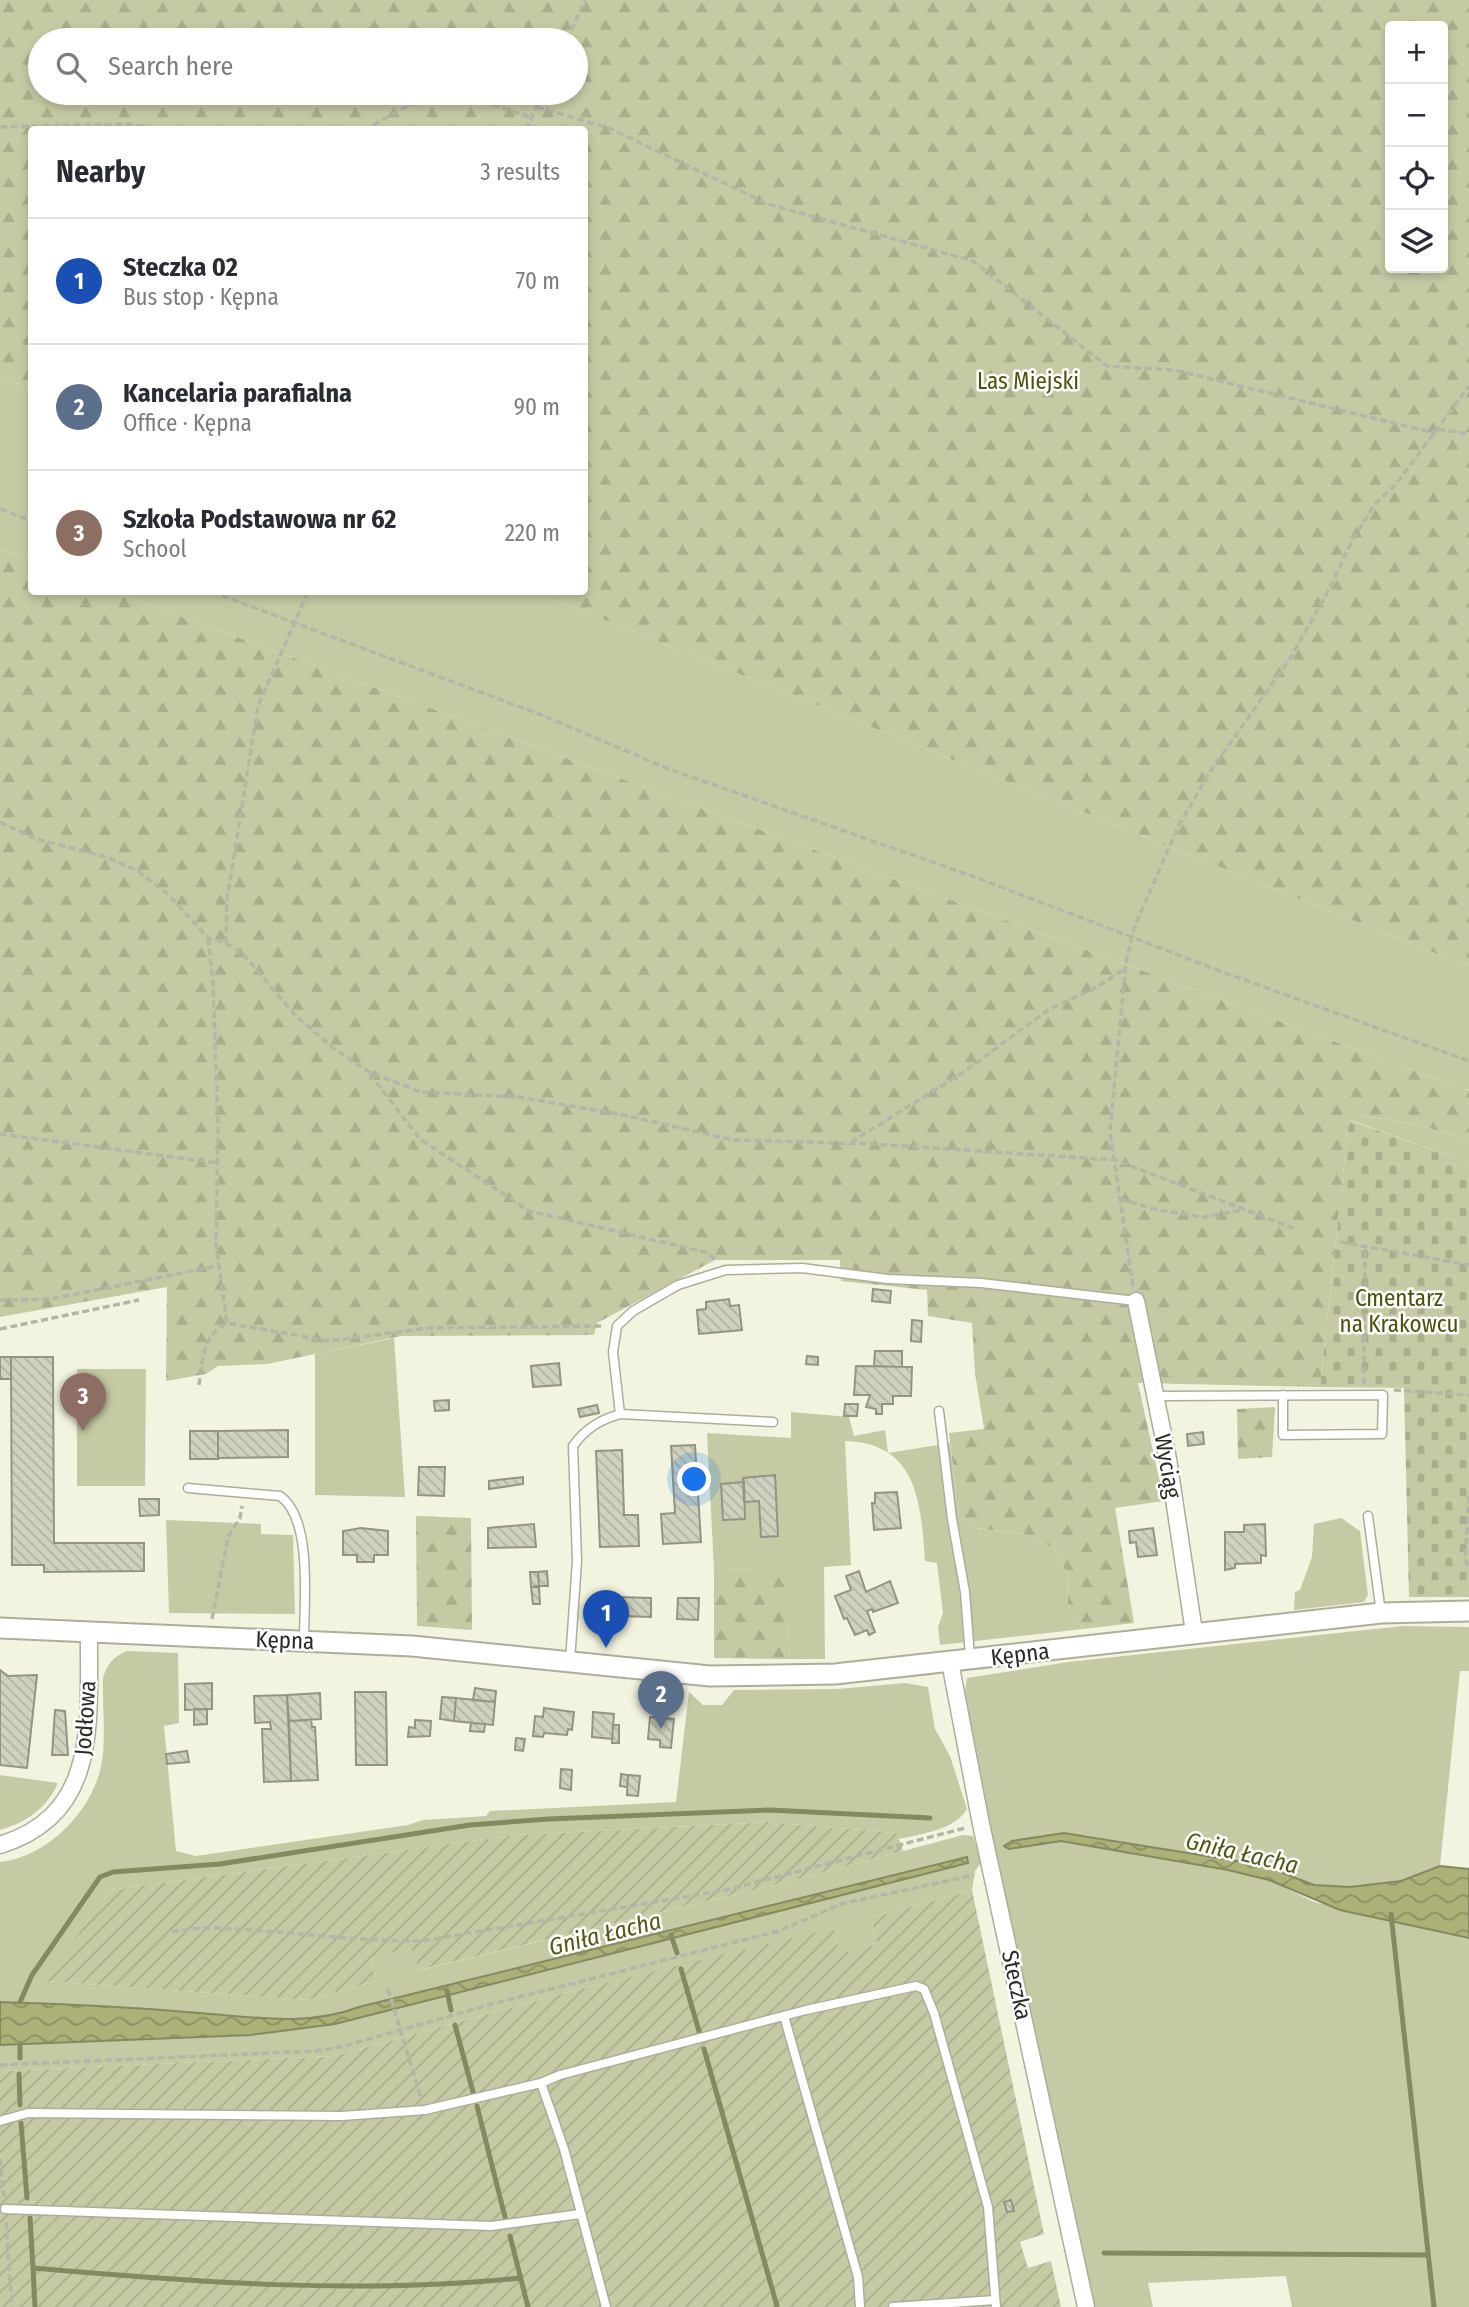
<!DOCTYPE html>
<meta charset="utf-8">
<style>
body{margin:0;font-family:"Fira Sans Condensed",sans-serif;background:#f7f7f7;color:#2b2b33}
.controls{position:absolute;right:21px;top:21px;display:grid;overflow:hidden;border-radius:7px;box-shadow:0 4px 10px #0003}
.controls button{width:63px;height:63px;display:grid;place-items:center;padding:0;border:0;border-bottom:2px solid #e1e1e2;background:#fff;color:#2b2b33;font:35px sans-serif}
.you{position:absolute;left:695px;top:1480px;width:24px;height:24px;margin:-18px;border:5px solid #fff;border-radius:50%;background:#1a73e8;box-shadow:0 0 0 10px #1a73e833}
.badge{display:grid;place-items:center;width:46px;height:46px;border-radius:50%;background:#111827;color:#fff;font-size:23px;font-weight:700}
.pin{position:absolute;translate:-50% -58px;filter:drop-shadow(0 2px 4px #0008)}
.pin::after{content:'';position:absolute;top:37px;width:24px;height:21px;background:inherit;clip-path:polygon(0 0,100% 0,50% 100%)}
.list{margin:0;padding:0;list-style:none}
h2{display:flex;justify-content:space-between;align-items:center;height:91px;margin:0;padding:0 28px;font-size:30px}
h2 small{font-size:23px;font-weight:400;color:#7c7c81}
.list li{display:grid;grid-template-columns:46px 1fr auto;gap:21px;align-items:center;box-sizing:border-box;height:126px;padding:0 28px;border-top:2px solid #e1e1e2}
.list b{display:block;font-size:26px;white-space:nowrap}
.list p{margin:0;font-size:23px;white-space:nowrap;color:#7c7c81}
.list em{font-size:23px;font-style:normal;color:#7c7c81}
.icon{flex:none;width:38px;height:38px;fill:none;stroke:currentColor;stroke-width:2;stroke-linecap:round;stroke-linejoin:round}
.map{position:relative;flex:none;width:1469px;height:2307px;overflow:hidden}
.search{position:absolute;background:#fff;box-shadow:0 4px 10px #0003;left:28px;top:28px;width:560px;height:77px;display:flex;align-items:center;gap:18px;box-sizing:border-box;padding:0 24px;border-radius:38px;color:#7c7c81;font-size:26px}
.panel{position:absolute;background:#fff;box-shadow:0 4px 10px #0003;left:28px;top:126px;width:560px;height:469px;border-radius:7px}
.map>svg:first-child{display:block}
.grass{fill:#c6caa4}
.forest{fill:url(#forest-firs);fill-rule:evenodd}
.cemetery{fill:url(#cemetery-stones)}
.garden{fill:url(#garden-furrows)}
.water{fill:url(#water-waves);stroke:#85895f;stroke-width:2}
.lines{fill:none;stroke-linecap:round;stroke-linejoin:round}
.stream{stroke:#85895f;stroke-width:5}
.building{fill:url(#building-back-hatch);stroke:#939583;stroke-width:2}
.service-casing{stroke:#acae9b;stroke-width:11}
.minor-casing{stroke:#acae9b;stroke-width:19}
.tertiary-casing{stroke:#acae9b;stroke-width:23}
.path{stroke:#b4b6a6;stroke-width:3.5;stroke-dasharray:7 3.5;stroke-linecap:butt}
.service{stroke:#fff;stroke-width:8}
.minor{stroke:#fff;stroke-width:16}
.tertiary{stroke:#fff;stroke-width:19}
.labels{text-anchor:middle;stroke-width:5;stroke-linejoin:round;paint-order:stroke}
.park-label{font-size:23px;fill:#4d500b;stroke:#fff}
.street-label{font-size:23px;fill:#2a2b24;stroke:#fff}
.water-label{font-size:24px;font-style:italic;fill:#545716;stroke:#fff}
</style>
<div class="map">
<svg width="1469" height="2307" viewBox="0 0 1469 2307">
<defs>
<pattern id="forest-firs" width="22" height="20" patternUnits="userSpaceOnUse" patternTransform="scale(1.75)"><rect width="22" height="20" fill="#c6caa4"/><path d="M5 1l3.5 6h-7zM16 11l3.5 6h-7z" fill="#aaae8d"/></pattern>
<pattern id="cemetery-stones" width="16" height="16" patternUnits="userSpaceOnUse" patternTransform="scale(1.75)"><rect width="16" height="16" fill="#c6caa4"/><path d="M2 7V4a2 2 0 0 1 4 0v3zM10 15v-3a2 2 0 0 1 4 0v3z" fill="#aaae8d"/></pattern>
<pattern id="garden-furrows" width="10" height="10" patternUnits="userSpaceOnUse" patternTransform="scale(1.75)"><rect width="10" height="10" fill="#c6caa4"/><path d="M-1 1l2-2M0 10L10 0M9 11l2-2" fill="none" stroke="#aaae8d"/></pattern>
<pattern id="water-waves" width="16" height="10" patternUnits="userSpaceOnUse" patternTransform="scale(1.75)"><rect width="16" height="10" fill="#acb178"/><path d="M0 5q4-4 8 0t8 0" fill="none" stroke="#8c9062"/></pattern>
<pattern id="building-back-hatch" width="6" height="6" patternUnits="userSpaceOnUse" patternTransform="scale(1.75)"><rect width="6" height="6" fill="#cfd2be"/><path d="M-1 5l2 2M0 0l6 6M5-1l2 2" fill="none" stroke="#b2b4a3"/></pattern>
</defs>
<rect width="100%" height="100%" fill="#f2f4e0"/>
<path class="grass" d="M0,376L31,388V561L0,549Z
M115,592H535L1469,967V1091Z
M1362,1116L1409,1123L1469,1139V1163L1356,1122Z
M394,1338L405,1497L315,1495V1354Z
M77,1369H146L145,1486H77Z
M791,1412L849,1417L854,1436L885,1430L888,1453L950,1443L959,1517L976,1528L1024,1534L1055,1549L1067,1574L1068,1606L1083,1629L940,1645L938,1627L943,1613L937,1563L925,1561C921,1503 918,1443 845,1441L851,1565L824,1567L825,1659H790L782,1569L714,1570L707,1433L791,1438Z
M1341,1518L1360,1531L1368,1595L1364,1602L1294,1610L1295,1592L1300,1590L1312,1557L1314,1524Z
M166,1520L261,1524V1534L293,1535L295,1614L169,1613Z
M1403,1626L1469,1627V1671H1460L1440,1866L1401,1881L1350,1887L1314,1885L1262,1865L1083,1835H1043L1005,1844L1014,1849L1061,1841L1228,1870L1269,1880L1314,1902L1469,1938V2307H1292L1286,2276L1148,2283L1153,2307H1092L970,1737L965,1691L967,1678L1068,1662Z
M127,1651L178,1653L179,1723L164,1726L176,1851L196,1856L408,1825L423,1820L486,1816L490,1811L676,1802L689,1692L703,1705H722L734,1690L837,1689L905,1683L928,1687L935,1729L950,1756L967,1809C955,1830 921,1834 899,1839L897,1833L767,1822L515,1835L111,1890L44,1981L308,2000L377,1981L370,1959L411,1946L420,1970L791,1881L963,1835L973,1836L981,1863L975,1871L972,1890L871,1918L877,1944L840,1955L834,1929L568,1992L334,2056L0,2071V2045L251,2035L335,2024L968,1863L967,1857L955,1859L359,2007C306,2027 254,2017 199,2013C133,2007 66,2004 0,2002V1862C46,1857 88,1815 100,1771C107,1746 102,1704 103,1678C107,1664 113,1657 127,1651Z
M0,1775L58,1783C46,1809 27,1822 0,1830Z"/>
<path class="forest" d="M0,0H1469V967L535,592H584V130H32L31,388L0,376ZM1443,26V268H1390V26ZM576,40V93H40V40Z
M0,549L31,561L32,592H115L1469,1091V1139L1409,1123L1363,1116L1356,1122L1349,1120L1320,1387L1138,1383L1164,1501L1115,1508L1134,1623L1083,1629L1068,1606L1067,1574L1055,1549L1024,1534L976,1528L959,1517L949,1433L984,1429L975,1373L972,1323L928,1316L927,1290L841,1281L840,1260H715L597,1323L594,1335L401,1336L267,1364L218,1366L206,1374L166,1381L167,1287L0,1317Z
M1275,1407L1272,1457L1238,1459L1237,1409Z
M416,1516L471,1518L472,1630L417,1626Z
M783,1569L790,1659L714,1658V1570Z"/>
<path class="cemetery" d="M1349,1120L1469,1163V1597H1409L1404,1388L1320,1387Z"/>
<path class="garden" d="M767,1822L897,1833L903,1851L791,1881L419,1970L411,1947L370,1959L377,1981L308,2000L43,1981L111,1890L515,1835Z
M972,1890L1044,2234L1020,2242L1028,2268L1051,2261L1061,2307H0V2071L334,2056L568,1992L834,1928L840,1954L877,1944L871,1918Z"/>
<path class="water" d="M1064,1833L1262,1865L1314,1885L1350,1887L1401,1881L1440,1866L1469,1869V1938L1340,1910L1269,1880L1228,1870L1061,1841L1009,1849L1004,1846L1012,1841Z
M967,1857L968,1863L335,2024L251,2035L0,2045V2002C66,2004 133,2007 199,2013C254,2017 306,2027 359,2007Z"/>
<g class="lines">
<path class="stream" d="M1391,1914L1434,2307
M671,1935L677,1953
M681,1969L699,2031
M447,1991L451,2010
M20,2002L32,1975L100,1877L113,1872L220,1864L470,1825L549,1819L770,1810L930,1818
M455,2025L473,2092
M20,2045V2058
M704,2049L777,2306
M19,2074L20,2105
M477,2106L505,2217
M21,2123L27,2198
M30,2218L33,2268C193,2282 360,2295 520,2278
M510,2236L528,2307
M1104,2253L1428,2255
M33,2268L35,2307"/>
</g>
<path class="building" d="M873,1289L891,1291L890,1303L872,1301Z
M729,1299L730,1306L739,1305L742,1330L699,1334L697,1310L706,1309V1302Z
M912,1320L922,1321L921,1342L911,1341Z
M875,1351H902V1367L874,1366Z
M807,1356L818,1357V1365L806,1364Z
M0,1357H11V1379H0Z
M11,1357H53L54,1543H144V1571L44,1572V1565H12Z
M559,1363L561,1385L533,1387L531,1366Z
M856,1366L912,1367L911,1396H893V1404H882V1414H876V1409L866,1407L870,1395H854Z
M449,1400V1410L435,1411L434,1401Z
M845,1404H858L857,1416H844Z
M597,1405L599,1413L580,1417L578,1409Z
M288,1430V1457L218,1458V1431Z
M190,1431H218V1459H190Z
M1203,1432L1204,1444L1188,1446L1187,1434Z
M695,1445L701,1542L663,1544L661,1514L675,1513L671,1446Z
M622,1450L624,1515H638L639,1546L600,1547L596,1451Z
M419,1467H445L444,1496L418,1495Z
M775,1475L778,1536L761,1537L759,1501L744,1502L743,1478Z
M523,1477V1484L489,1489V1481Z
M744,1482L745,1519L723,1520L721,1484Z
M897,1492L901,1528L874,1530L872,1503H875V1493Z
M139,1499H159V1515L140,1516Z
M534,1524L536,1547L488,1548V1528Z
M1265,1524L1266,1556L1261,1555V1563L1235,1564V1568L1225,1570V1532H1244V1525Z
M361,1528L388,1531V1555H374V1562H357V1555H343V1531Z
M1153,1528L1157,1555L1138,1557L1136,1542L1130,1543L1129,1531Z
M547,1571L548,1586H539L538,1572Z
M859,1571L866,1592L890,1581L898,1603L873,1612L872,1609L867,1611L875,1632L869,1635L867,1630L855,1635L847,1618L844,1619L835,1596L851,1590L846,1576Z
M530,1572H538L539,1586L531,1587Z
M539,1586L540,1604H533L531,1587Z
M621,1597L651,1598V1617L620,1616Z
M678,1598H699L698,1620L677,1619Z
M0,1670L8,1676L37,1675L27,1768L0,1765Z
M212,1683V1709L185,1710V1684Z
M475,1688L496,1691L495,1702L473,1700Z
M355,1692H386L387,1765H356Z
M320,1693L321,1719L289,1721L287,1695Z
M287,1695L291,1781L264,1782L262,1729H271L270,1722L255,1723L254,1696Z
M442,1697L456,1698L454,1721L440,1719Z
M456,1698L495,1702L493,1725L454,1721Z
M544,1708L574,1712L572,1730L568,1729L567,1735L544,1733L543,1737L533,1736L535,1716L543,1717Z
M194,1709H207V1724L194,1725Z
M55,1710L65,1711L68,1755H52Z
M593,1712L614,1714L612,1739L592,1737Z
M650,1717L674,1719L671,1748L660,1747V1740L648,1739Z
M311,1720L312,1727H315L318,1780L291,1781L289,1721Z
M415,1720L431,1721L430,1736L408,1737L409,1727L415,1728Z
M471,1723L485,1724L484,1732L470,1731Z
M613,1725H619V1743H612Z
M516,1738L525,1739L523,1751L515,1750Z
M187,1751L189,1762L167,1764L166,1754Z
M561,1769L572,1770L571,1790L560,1788Z
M621,1774L628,1775L627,1787L620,1786Z
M628,1775L640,1776L638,1796L627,1795Z
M1011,2200L1014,2211L1007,2212L1004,2202Z"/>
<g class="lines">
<defs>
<path id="service" d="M1154,1396L1383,1395L1382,1434L1283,1435V1395
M939,1411L952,1519L965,1592L970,1657
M620,1414L613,1352L617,1326L633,1311L678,1285L726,1270L802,1268L888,1279L981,1283L1136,1301
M188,1488L280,1496C313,1519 304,1602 304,1640
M1368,1516L1381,1613
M570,1661L577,1561L573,1446C586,1428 600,1420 620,1414L773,1422
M784,2016L858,2277L860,2307
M541,2083L564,2149L606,2307
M0,2121L28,2113L342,2116L425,2110L541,2083L560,2075L806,2010L916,1986L924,1989L934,2013L988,2207L996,2307
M5,2209L491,2226L580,2214
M893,2307L995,2300"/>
<path id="minor" d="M1136,1301L1168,1459L1194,1632
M950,1662L981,1824L1086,2307
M0,1845C101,1814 88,1720 89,1633"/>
<path id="tertiary" d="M0,1628L412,1646L710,1676L835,1674L1381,1613L1469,1611"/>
</defs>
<use href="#service" class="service-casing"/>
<use href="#minor" class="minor-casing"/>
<use href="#tertiary" class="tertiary-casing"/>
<path class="path" d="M567,40L585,0
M537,107L609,128L768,204L973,261L1107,366L1174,370L1435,433
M0,127L123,124L177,130
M364,130C382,121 400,108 419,102C457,89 495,106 532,118
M526,130L543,93
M1438,429L1469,434
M0,509L32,521
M212,592L539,714L669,769L975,877L1228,974L1469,1061
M0,822L36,839L106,857L138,871L169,895L208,938L226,943L244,955L295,1015L332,1047L369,1072L420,1092L518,1097L624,1115L733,1140L873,1144L1115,1160L1298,1230
M208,938L213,983L218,1130L216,1244L227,1323
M226,943L227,899L258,706L308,592
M370,1074L420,1139L529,1211L705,1252L715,1259
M0,1134L218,1163
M851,1142L964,1072L1048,1010L1097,987L1125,969
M1120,1199L1158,1210L1204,1217L1244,1210
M1340,1242L1469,1265
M1133,1286L1110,1132L1126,962L1134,928L1179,825L1210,772L1291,657L1326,595L1355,535L1375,504L1396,484L1469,386
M0,1300L51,1299L217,1266
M0,1329L139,1300
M1364,1384L1365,1247
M199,1385C202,1360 203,1335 227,1323L329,1341L428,1328L604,1326
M1394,1390L1469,1395
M1469,1496L1465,1558L1469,1569
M212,1619L228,1537L240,1518L242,1506
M172,1932C202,1925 234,1929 264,1931C317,1935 369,1941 422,1941L726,1890L965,1828
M388,1989L421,2098
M0,2065L315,2051L341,2047L492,2004L779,1931L841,1904L974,1875
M0,2159L4,2197
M6,2222L12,2307"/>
<use href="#service" class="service"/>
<use href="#minor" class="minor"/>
<use href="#tertiary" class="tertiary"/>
</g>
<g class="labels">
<g class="park-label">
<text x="1028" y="389">Las Miejski</text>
<text x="1399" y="1306">Cmentarz<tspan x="1399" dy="26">na Krakowcu</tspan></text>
</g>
<g class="street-label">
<text transform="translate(1168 1466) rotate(80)" y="8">Wyciąg</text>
<text transform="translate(285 1640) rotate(2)" y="8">Kępna</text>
<text transform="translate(1020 1654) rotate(-7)" y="8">Kępna</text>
<text transform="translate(85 1718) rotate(-86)" y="8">Jodłowa</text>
<text transform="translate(1017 1985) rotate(78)" y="8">Steczka</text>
</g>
<g class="water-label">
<text transform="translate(1242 1853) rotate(13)" y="8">Gniła Łacha</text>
<text transform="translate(605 1934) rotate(-14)" y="8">Gniła Łacha</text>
</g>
</g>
</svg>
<div class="controls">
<button>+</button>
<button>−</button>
<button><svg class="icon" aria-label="locate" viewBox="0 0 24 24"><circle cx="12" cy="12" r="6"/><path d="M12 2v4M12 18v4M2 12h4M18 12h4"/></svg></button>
<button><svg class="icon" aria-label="layers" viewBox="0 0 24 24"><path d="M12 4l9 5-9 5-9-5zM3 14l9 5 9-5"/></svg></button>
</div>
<div class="you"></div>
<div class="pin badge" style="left:606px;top:1648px;background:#1a4fb4">1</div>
<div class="pin badge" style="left:661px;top:1729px;background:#5c6f8a">2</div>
<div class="pin badge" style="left:83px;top:1431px;background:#8d6e63">3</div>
<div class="search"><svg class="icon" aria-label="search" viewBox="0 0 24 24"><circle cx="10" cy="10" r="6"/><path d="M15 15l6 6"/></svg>Search here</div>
<section class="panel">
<h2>Nearby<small>3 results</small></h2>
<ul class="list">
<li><span class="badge" style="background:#1a4fb4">1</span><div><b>Steczka 02</b><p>Bus stop · Kępna</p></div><em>70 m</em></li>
<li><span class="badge" style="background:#5c6f8a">2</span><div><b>Kancelaria parafialna</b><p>Office · Kępna</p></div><em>90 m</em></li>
<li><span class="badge" style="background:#8d6e63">3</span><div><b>Szkoła Podstawowa nr 62</b><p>School</p></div><em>220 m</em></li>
</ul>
</section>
</div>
